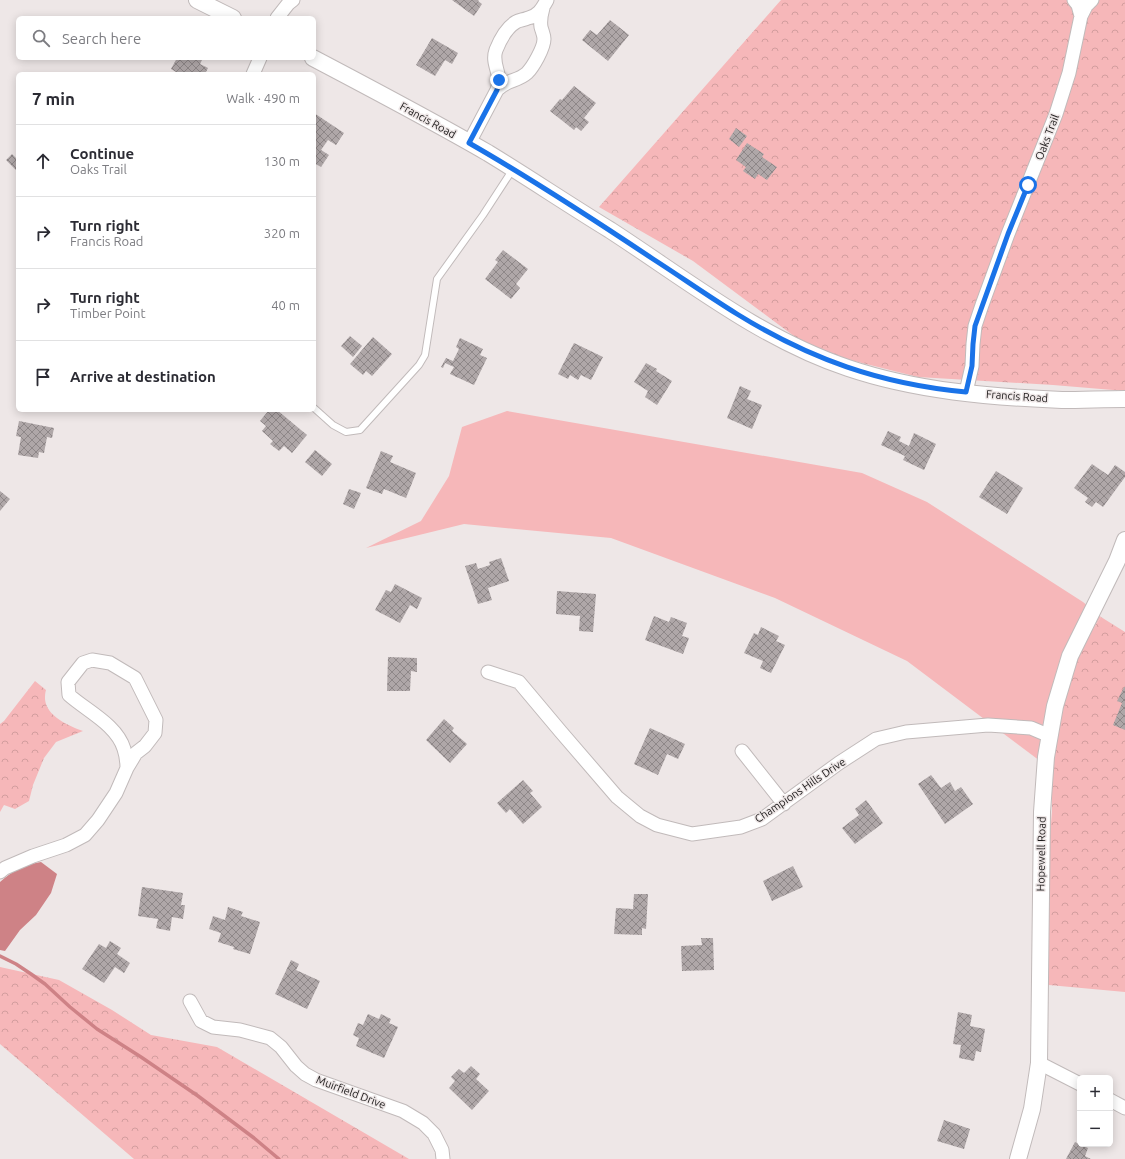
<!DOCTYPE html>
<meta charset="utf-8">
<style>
body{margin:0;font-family:Ubuntu,sans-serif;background:#f7f7f7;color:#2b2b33}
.controls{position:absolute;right:12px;bottom:12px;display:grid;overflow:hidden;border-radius:6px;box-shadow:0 2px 10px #0003}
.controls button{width:36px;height:36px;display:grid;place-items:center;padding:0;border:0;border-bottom:1px solid #e1e1e2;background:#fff;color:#2b2b33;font:20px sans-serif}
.stop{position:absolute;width:12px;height:12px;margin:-9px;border:3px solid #1a73e8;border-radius:50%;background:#fff}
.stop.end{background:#1a73e8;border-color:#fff;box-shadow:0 1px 4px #0008}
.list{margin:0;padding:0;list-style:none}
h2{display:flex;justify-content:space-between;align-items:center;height:52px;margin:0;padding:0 16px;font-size:17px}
h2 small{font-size:13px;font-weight:400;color:#7c7c81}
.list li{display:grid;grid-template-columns:26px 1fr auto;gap:12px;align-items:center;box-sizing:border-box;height:72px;padding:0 16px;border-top:1px solid #e1e1e2}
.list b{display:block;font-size:15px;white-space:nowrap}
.list p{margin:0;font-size:13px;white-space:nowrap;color:#7c7c81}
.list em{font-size:13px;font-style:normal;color:#7c7c81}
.icon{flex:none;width:22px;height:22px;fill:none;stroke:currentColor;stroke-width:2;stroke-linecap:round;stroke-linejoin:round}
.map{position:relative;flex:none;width:1125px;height:1159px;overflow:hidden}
.search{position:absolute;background:#fff;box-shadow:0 2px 10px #0003;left:16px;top:16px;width:300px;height:44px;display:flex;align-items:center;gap:10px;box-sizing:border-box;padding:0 14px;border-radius:6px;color:#7c7c81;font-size:15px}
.panel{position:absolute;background:#fff;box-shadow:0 2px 10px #0003;left:16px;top:72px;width:300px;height:340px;border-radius:6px}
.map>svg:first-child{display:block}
.grass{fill:#f6b7b9}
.forest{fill:url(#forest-crowns)}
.water{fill:#ce8286}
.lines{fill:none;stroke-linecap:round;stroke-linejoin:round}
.stream{stroke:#ce8286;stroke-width:3.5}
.building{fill:url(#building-cross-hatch)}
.service-casing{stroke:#c1baba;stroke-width:8}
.minor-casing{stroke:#c1baba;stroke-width:15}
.tertiary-casing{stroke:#c1baba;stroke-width:18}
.service{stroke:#fff;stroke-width:6}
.minor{stroke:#fff;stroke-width:13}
.tertiary{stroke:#fff;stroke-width:16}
.route{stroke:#1a73e8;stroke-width:5}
.labels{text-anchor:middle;stroke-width:3;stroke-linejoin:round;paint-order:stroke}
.street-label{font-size:11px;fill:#1c1a1a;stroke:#eee7e7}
</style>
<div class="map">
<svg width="1125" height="1159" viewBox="0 0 1125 1159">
<defs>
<pattern id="forest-crowns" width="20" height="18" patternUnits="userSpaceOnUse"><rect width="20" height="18" fill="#f6b7b9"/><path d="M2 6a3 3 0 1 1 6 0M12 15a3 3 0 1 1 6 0" fill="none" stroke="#d29d9e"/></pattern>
<pattern id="building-cross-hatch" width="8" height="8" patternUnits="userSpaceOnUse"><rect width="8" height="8" fill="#afa7a8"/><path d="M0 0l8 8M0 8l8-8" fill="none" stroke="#8e8788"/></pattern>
</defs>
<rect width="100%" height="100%" fill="#eee7e7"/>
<path class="grass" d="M507,411L862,473L927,502L1083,602L1101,617L1065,671L1052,770L907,661L775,598L611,538L464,524L366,548L421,521L449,476L462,427Z"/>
<path class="forest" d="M781,0H1125V391L1053,385L918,377L814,351L693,261L599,207Z
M1101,617L1125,632V992L1038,984L1052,811V770L1065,671Z
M35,681L46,690C45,693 45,696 45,699C46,716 69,726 83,731L56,742L44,758L33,785L29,801L15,809L4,805L0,812V724L4,721Z
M0,967L59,980L112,1010L151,1035L217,1047L409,1159H134L0,1044Z"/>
<path class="water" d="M41,862L57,874L51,893L36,915L20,930L5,951L0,950V882C14,870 23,865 41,862Z"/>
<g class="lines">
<path class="stream" d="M0,956L16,964L31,974L45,984L70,1007L97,1029L141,1057L198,1096L254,1138L279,1159"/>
</g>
<path class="building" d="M452,0H479L478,1L482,4L474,16Z
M610,20L629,35L608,61L582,40L590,30L597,35Z
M432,38L458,53L452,64L445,60L435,76L416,65Z
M177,58H203L200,64L208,68L205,74H175L176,72L171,69Z
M574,86L596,103L584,118L589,122L581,131L576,127L574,130L550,111L560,99L562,100Z
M314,113L344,133L336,145L328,140L321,150L329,155L321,167L314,163Z
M736,128L747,136L739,147L729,139Z
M747,143L764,154L762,157L777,167L767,180L758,174L755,179L743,171L746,167L736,160Z
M12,154L18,160V172L6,160Z
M503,250L528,269L516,284L520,288L511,299L485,279L498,262L495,260Z
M350,336L362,346L353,357L341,346Z
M373,337L392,354L372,376L366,371L363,375L350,364Z
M460,338L483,349L480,355L487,358L474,385L450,374L454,367L445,363L443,368L441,367L446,358L453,361L459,349L456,347Z
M574,343L603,357L591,380L581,375L578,380L570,375L568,379L558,374Z
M646,363L657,369L656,371L672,381L657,405L645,397L648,391L634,382Z
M740,386L751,391L747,399L762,405L752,429L727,418Z
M269,410H277L307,435L292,453L284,446L279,451L270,444L273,441L262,431L266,426L260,421Z
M19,421L54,428L52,438L47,437L44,453L39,452L38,458L18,455L21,437L16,436Z
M888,431L901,437L899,441L909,446L914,433L936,444L924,470L903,460L905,456L881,445Z
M315,450L332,464L322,476L305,462Z
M381,451L393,456L390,462L416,473L406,498L384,489L382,494L366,488Z
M1092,464L1108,475L1115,465L1125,472V477L1103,507L1096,502L1092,507L1085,502L1088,498L1074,488Z
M996,471L1023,488L1007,514L979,497Z
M349,489L361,493L354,509L343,504Z
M0,491L10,499L0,511Z
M501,558L509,581L488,588L492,600L478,604L465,566L476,563L478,569L490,565L489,562Z
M395,584L422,598L417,609L410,605L400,623L375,610L386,590L391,592Z
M557,591L596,594L593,632L579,631L580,616L556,614Z
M654,616L669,622L671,617L687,623L682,636L689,638L683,654L645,640Z
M761,627L779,636L776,641L785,645L771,673L760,668L763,661L744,653L754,633L758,635Z
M388,657L417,658V672L411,671L410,691H387Z
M1124,687H1125V730L1113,725L1122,703L1117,701Z
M444,719L454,728L452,731L467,744L450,763L426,740Z
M650,728L685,744L678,759L667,754L658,775L634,764Z
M931,775L941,788L950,782L955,791L961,787L973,804L945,824L918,784Z
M523,780L533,791L530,793L542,807L523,824L510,809L506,813L497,803Z
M866,800L883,823L855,844L842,828L859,815L855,809Z
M793,866L803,887L772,901L763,881Z
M142,887L183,893L181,905H185L183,919L172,917L170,931L156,928L158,919L138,916Z
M634,894H648L646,929L642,928V935L614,934L616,908L633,909Z
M228,907L243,912L241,916L260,922L250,954L233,949L234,947L218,942L221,933L209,929L213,916L225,920Z
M701,938H713L714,970L682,971L681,946L702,945Z
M110,941L121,948L117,954L130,963L124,973L115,967L104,983L82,969L99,944L106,948Z
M291,960L299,964L296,970L320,981L307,1009L275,994Z
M958,1012L972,1015L970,1026L985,1029L981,1052L976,1051L974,1061L959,1058L961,1045L953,1044Z
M368,1014L379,1019L381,1014L391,1019L389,1023L398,1027L384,1058L356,1046L359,1038L353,1035L358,1023L363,1025Z
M471,1066L480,1074L476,1079L489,1091L472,1110L449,1088L455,1081L451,1077L459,1069L464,1073Z
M944,1120L970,1129L964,1149L937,1141Z
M1075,1142L1088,1148L1085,1156L1091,1159H1066Z"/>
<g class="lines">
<defs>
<path id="service" d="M314,408L333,425L346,432L360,430L419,365L425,355L437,279L483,215L513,169"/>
<path id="minor" d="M1074,0L1078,5L1081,16
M277,18L288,4L293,0
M253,74L260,58
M497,90C498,87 499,84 499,80C498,69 492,61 496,50C500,40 506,28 516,22C519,20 524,20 528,18C538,16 542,9 547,0
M469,143L497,90C507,79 517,82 527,73C533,67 544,48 544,39C544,35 542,31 541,27C540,21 541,15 543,8
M966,392L972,366L973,344L975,326L982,305L1008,234L1056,114L1069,73L1081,16L1086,6L1092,0
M488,672L519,682L561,732L617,797L640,816L657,825L692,834L741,827L762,819L839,763L876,739L906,732L988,725L1031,728L1050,736
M742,751L784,804
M0,872L5,868L33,856L66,845L85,835L98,820L116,793L127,768L136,753L145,746L155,733L156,720L135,678L110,663L92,660L83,663L68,682L69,695C87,711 117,725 124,749C126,755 127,762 127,768
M190,1001L201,1021L213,1027L240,1030L270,1038L281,1047L296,1066L305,1074L316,1080L403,1111L423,1123L434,1134L442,1150L443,1159
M1039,1063L1080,1084
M1110,1100L1125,1108"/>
<path id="tertiary" d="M197,0L233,18
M313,58C372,89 431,120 488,153C529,178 569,205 610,230C687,280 761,339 848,368C916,391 990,397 1062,400C1083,400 1104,399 1125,399
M1018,1159L1032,1109L1039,1063L1042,812L1046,757L1055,706L1070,656L1117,561L1125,540"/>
</defs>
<use href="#service" class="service-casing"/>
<use href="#minor" class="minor-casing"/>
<use href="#tertiary" class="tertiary-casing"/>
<use href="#service" class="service"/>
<use href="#minor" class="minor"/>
<use href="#tertiary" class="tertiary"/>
</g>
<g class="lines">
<path class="route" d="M499,80L497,90L469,143C532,179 593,219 653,259C681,277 708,296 737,314C810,359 880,384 966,392L972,366L973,344L975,326L1008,234L1028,185"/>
</g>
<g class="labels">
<g class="street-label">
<text transform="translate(428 120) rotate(29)" y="4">Francis Road</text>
<text transform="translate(1047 137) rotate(-69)" y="4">Oaks Trail</text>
<text transform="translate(1017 396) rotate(4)" y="4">Francis Road</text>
<text transform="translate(800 790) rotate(-34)" y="4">Champions Hills Drive</text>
<text transform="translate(1041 854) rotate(-89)" y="4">Hopewell Road</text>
<text transform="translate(351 1092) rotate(21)" y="4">Muirfield Drive</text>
</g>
</g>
</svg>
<div class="controls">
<button>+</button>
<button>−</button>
</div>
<div class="stop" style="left:1028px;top:185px"></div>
<div class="stop end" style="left:499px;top:80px"></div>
<div class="search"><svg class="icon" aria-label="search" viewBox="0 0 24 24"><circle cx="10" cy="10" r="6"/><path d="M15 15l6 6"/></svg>Search here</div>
<section class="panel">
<h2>7 min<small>Walk · 490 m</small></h2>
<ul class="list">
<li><svg class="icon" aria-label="ahead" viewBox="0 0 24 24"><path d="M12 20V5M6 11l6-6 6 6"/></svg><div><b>Continue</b><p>Oaks Trail</p></div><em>130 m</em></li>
<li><svg class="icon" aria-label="right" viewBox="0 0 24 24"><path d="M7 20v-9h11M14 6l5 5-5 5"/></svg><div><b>Turn right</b><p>Francis Road</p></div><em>320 m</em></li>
<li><svg class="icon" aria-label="right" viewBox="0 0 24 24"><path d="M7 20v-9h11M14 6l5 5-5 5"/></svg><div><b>Turn right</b><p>Timber Point</p></div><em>40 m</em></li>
<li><svg class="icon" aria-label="arrive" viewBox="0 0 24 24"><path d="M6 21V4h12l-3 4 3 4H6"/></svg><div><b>Arrive at destination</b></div></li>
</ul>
</section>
</div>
